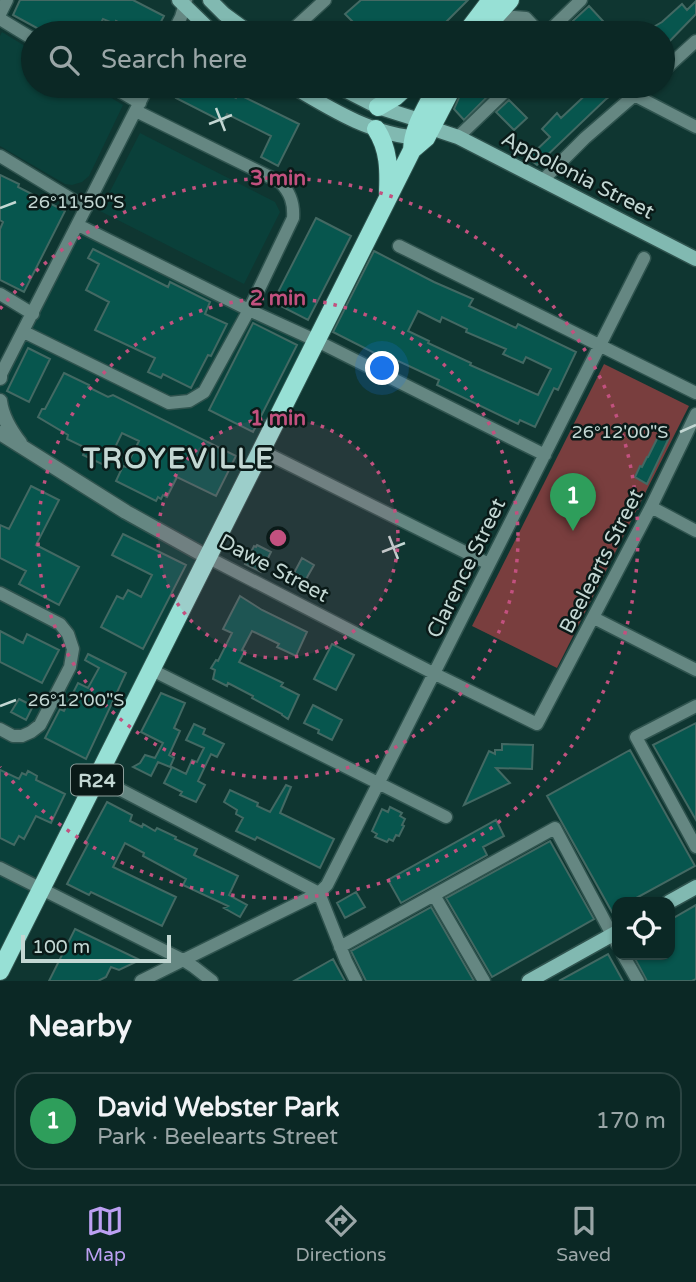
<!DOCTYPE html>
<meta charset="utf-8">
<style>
body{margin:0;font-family:"Varela Round",sans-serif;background:#14302d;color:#f1f3f6}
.controls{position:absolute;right:21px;bottom:21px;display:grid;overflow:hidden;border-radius:14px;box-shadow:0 2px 5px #0004}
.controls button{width:63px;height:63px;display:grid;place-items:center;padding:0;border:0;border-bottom:2px solid #2b4442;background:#0b2825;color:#f1f3f6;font:35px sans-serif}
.scale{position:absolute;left:21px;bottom:18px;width:150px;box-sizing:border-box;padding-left:7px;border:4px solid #c3d7d3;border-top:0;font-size:19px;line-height:24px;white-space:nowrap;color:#c3d7d3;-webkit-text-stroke:5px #0a1a18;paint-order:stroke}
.you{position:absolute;left:383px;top:369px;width:24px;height:24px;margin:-18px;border:5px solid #fff;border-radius:50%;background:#1a73e8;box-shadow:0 0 0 10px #1a73e833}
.badge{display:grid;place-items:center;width:46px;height:46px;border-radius:50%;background:#bca0f2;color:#fff;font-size:23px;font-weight:700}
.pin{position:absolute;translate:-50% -58px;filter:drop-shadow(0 2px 4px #0008)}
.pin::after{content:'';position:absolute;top:37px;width:24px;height:21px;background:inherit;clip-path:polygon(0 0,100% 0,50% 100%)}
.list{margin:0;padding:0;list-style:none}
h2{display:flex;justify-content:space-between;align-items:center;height:91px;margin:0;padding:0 28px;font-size:30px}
h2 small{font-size:23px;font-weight:400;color:#9aa6a7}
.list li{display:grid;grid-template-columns:46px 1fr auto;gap:21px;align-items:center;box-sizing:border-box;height:98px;margin:0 14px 14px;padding:0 14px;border:2px solid #2b4442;border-radius:21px}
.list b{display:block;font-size:26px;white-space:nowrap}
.list p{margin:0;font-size:23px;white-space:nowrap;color:#9aa6a7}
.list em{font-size:23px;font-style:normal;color:#9aa6a7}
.icon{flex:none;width:38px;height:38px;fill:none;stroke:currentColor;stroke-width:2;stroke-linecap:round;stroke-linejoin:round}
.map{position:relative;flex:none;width:696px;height:981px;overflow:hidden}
.search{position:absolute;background:#0b2825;box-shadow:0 2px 5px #0004;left:21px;right:21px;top:21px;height:77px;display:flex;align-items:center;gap:18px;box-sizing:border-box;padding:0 24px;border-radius:38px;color:#9aa6a7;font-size:26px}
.sheet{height:203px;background:#0b2825}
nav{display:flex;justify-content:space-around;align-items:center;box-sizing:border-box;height:98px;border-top:2px solid #2b4442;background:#0b2825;font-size:19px;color:#9aa6a7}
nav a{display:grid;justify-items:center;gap:4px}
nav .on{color:#bca0f2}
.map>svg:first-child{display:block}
.built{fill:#0a403a}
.green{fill:#793e3e}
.building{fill:#07564e;stroke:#436963;stroke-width:2;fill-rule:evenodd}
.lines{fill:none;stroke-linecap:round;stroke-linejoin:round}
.minor-casing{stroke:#2f534e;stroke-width:15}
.tertiary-casing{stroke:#2f534e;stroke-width:17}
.secondary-casing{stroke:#2f534e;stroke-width:17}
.primary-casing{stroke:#2f534e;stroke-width:20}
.minor{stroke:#658782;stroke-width:12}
.tertiary{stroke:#658782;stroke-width:14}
.secondary{stroke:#81b9b1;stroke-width:14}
.primary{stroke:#97e0d5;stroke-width:18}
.ticks{fill:none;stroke:#c3d7d3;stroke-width:2.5}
.ring{fill:none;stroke:#c2517f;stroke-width:3.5;stroke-dasharray:3.5 7}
.labels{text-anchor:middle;stroke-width:5;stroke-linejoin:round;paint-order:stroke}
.shield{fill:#0a1a18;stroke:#8c9e9b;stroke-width:2}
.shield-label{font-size:19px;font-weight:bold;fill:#c3d7d3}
.street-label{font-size:21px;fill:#c3d7d3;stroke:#0a1a18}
.district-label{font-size:28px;font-weight:bold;letter-spacing:2px;fill:#c3d7d3;stroke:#0a1a18}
.ticks-label{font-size:18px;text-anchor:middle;fill:#c3d7d3;stroke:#0a1a18;stroke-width:5;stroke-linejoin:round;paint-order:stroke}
.centre{fill:#c2517f;stroke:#0a1a18;stroke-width:3.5}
.ring-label{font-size:21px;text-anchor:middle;font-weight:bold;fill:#c2517f;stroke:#0a1a18;stroke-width:5;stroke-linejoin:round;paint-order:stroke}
</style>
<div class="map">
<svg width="696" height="981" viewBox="0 0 696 981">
<rect width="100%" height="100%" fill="#0f3631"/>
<path class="built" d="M2,32L33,51V86H92L123,105L89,176L82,182L72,185L65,184L0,146V36Z
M140,133L275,202L280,212L244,284L100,211Z
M78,225L317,341L0,960V372Z"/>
<path class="green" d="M604,364L689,406L557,668L472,626Z"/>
<path class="building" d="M20,0H133L164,16L155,33H139L116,21L115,24L103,19L95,33H46L13,15Z
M361,0H468L435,33H364L345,14Z
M696,1V14L663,48V33H643L662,22L682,4L687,10Z
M589,6L614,33H559L563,30Z
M182,86H212L236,98L238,94L299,124L278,166L261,157L271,136L227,114L223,122L176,98Z
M464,86H496L497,87L464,120L454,109Z
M595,86H623L605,100L537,165L528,158L550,137L542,129L557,113L561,118Z
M509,100L527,118L514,130L496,112Z
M0,175L19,184L18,187L65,211L24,292L0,280V229L3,222L0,220Z
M316,218L351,236L308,320L273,302Z
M93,249L168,287L170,282L210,302L205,314L227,324L211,356L208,355L191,388L163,374L161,378L148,372L155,358L95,330L109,302L86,290L99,264L88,258Z
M374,251L434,282L473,299L469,306L516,328L518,324L576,352L558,390L554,388L535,427L520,420L518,424L437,385L439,380L394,359L392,362L333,332ZM418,311L440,322L442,317L467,329L466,332L506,349L503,354L523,363L526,357L551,369L538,395L470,365L471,363L428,343L429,341L408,331Z
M253,323L297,345L253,432L209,410Z
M28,348L50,359L29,402L7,391Z
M64,373L89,385L88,387L108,397L113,395L236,456L216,496L177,477L167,497L163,495L161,499L158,497L156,501L116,481L123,466L126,467L139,441L122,433L106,466L83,455L86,448L67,439L68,435L38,417L42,409H45Z
M660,433L669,438L647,484L635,477L640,466L642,467L647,457H648Z
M31,486L59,500L36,545L79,567L59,605L19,584L26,571L0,558V525L9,529Z
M123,534L186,565L143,649L101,627L117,596L123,599L128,590L141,597L152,575L112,555Z
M257,545L271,552L261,572L245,564L254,546L256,547Z
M302,558L314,565L305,581L296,577L298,575L294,573Z
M240,596L262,610L307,632L296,656L277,647L279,644L252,631L242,650L245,651L239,662L283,683L281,686L299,695L288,719L282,715V714L252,698L253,696L228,683L227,686L213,679L215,670L211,668L216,660L218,661L232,633L223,629Z
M0,631L23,643L27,634L59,650L42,683L0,662Z
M332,644L354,655L336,690L314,679Z
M88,654L126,673L86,759L45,738L60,709L64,711L78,683L88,688L99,668L85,660Z
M161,693L185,703L174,728L180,731L169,755L174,758L170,767L158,762L151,776L133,767L140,763L145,755L155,758L163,743L141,732Z
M19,699L33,706L26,720L11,712Z
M313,705L342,720L332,740L318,733L319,730L304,723Z
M696,723V820L653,745Z
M194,724L205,729L203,734L224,744L217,757L211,754L198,781L205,785L196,802L180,795L182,792L164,783L172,767L186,774L192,760L197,762L204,748L186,740Z
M502,744L533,745L532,769L496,768L510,783L464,805L489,751L495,754V750H502Z
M630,750L695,866L629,902H617V909L612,912L547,796Z
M0,770L19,779L22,773L26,775L28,771L37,776L36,780L65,794L51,823L36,816L24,839L19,836L14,845L0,838Z
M286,785L291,787L280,813L334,839L320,868L257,837L255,840L236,831L243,818L236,814L237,810L224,802L230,790L258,803L257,806L270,812Z
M107,802L132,815L130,821L142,827L143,824L155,831L157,828L176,837L175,839L197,849L194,855L238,876L229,895L247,905L240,917L224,908L228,906L183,885L186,879L143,856L144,853L125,843L113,867L176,897L162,926L91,892L89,895L67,884L88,844L85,843Z
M390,807L402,813L400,816L405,819L402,825L404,826L399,836L396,835L393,841L389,839L387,842L375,837L377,834L372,831L382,809L388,812Z
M496,820L504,836L483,847L487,855L401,903L388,880Z
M550,841L594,919L492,977L446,898Z
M356,892L365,907L345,918L337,903Z
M696,905V979L692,981H647L633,955H670V920Z
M431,907L474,981H366L351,951Z
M75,929L140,960L119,970L111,967L106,977L98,981H49Z
M608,954L623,981H559Z
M333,959L345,981H294Z"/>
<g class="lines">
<defs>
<path id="minor" d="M0,14L7,0
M0,19L33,39
M491,21L504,23L514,17L526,18L540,33
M173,33L181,17L186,0
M289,33L325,0
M547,33L581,0
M663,71L696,41
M111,86L140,103
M634,95L696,127
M458,137L511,86
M0,156L86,208
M542,181L585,138L645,86
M78,225L249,310L317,341L545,455
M399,246L696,393
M0,294L33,314
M24,332L169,403L189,401L204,392L249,310L293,218C294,204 291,193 280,182L136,111
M0,376L148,86
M262,451L489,564
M651,507L696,531
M207,557L435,674L537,724L651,507L696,414
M0,593L60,624L68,634L73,649L70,667L40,725L31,732L22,736H13L0,729
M594,618L696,670
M152,670L446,817
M696,706L636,737L696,847
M98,778L319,893
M0,868L183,960L194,967L212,981
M319,893L346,961L356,981
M434,895L484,981
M340,947L555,828L617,944
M623,955L638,981
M141,981L319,893L327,885L644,258"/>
<path id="tertiary" d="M0,378V376
M0,401C2,417 10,430 20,443
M0,433L126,512L207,557"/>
<path id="secondary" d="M179,0L213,33
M210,0L224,14L250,33
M292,86C332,110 374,136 422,138
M337,86L378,107L419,120L433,125L440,131L458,137L696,259
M669,902L696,887
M529,981L617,932"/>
<path id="primary" d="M466,33L491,0
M483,33L491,21L510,0
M378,107L395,97L407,86
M376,129C389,149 389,170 388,193
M412,150C413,126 427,107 437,86
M0,971L412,150L426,138L453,86"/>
</defs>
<use href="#minor" class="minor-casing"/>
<use href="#tertiary" class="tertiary-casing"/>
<use href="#secondary" class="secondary-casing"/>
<use href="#primary" class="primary-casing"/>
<use href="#minor" class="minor"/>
<use href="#tertiary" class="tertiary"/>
<use href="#secondary" class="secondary"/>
<use href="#primary" class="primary"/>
</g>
<path class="ticks" d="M216,108L225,131M209,124L232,115M0,208L16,202M680,432L696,425M389,536L398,559M382,552L405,543M0,706L16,700"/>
<circle cx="278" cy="538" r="120" fill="#c2517f" fill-opacity=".12"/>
<g class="ring">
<circle cx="278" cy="538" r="120"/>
<circle cx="278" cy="538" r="240"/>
<path d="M0 309A360 360 0 1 1 0 767"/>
</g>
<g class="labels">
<rect class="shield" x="71" y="764.5" width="52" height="31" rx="5"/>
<g class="shield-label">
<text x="97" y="787">R24</text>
</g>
<g class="street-label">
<text transform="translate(578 175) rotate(27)" y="7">Appolonia Street</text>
<text transform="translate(601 561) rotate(-63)" y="7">Beelearts Street</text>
<text transform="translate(274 568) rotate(28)" y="7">Dawe Street</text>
<text transform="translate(466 568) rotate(-64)" y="7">Clarence Street</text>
</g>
<g class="district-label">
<text x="179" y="468">TROYEVILLE</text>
</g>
</g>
<g class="ticks-label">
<text x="76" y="208">26°11'50"S</text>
<text x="620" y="438">26°12'00"S</text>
<text x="76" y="706">26°12'00"S</text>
</g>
<circle cx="278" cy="538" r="10" class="centre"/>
<g class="ring-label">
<text x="278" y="185">3 min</text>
<text x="278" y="305">2 min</text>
<text x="278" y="425">1 min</text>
</g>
</svg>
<div class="controls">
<button><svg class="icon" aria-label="locate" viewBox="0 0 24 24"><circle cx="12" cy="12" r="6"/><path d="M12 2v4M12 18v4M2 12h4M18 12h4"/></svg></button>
</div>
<div class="scale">100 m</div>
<div class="you"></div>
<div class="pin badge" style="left:573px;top:531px;background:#2e9e5b">1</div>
<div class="search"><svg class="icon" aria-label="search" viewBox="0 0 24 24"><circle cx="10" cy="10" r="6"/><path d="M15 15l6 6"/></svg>Search here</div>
</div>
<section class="sheet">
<h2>Nearby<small></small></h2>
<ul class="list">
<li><span class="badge" style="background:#2e9e5b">1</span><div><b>David Webster Park</b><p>Park · Beelearts Street</p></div><em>170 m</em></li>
</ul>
</section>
<nav>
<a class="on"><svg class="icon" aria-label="map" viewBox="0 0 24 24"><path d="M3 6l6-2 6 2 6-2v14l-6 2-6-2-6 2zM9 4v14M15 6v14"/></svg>Map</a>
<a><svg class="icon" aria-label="directions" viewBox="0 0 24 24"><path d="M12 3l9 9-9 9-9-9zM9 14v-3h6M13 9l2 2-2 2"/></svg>Directions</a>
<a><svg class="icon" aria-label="saved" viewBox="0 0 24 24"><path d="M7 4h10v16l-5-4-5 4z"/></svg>Saved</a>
</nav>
